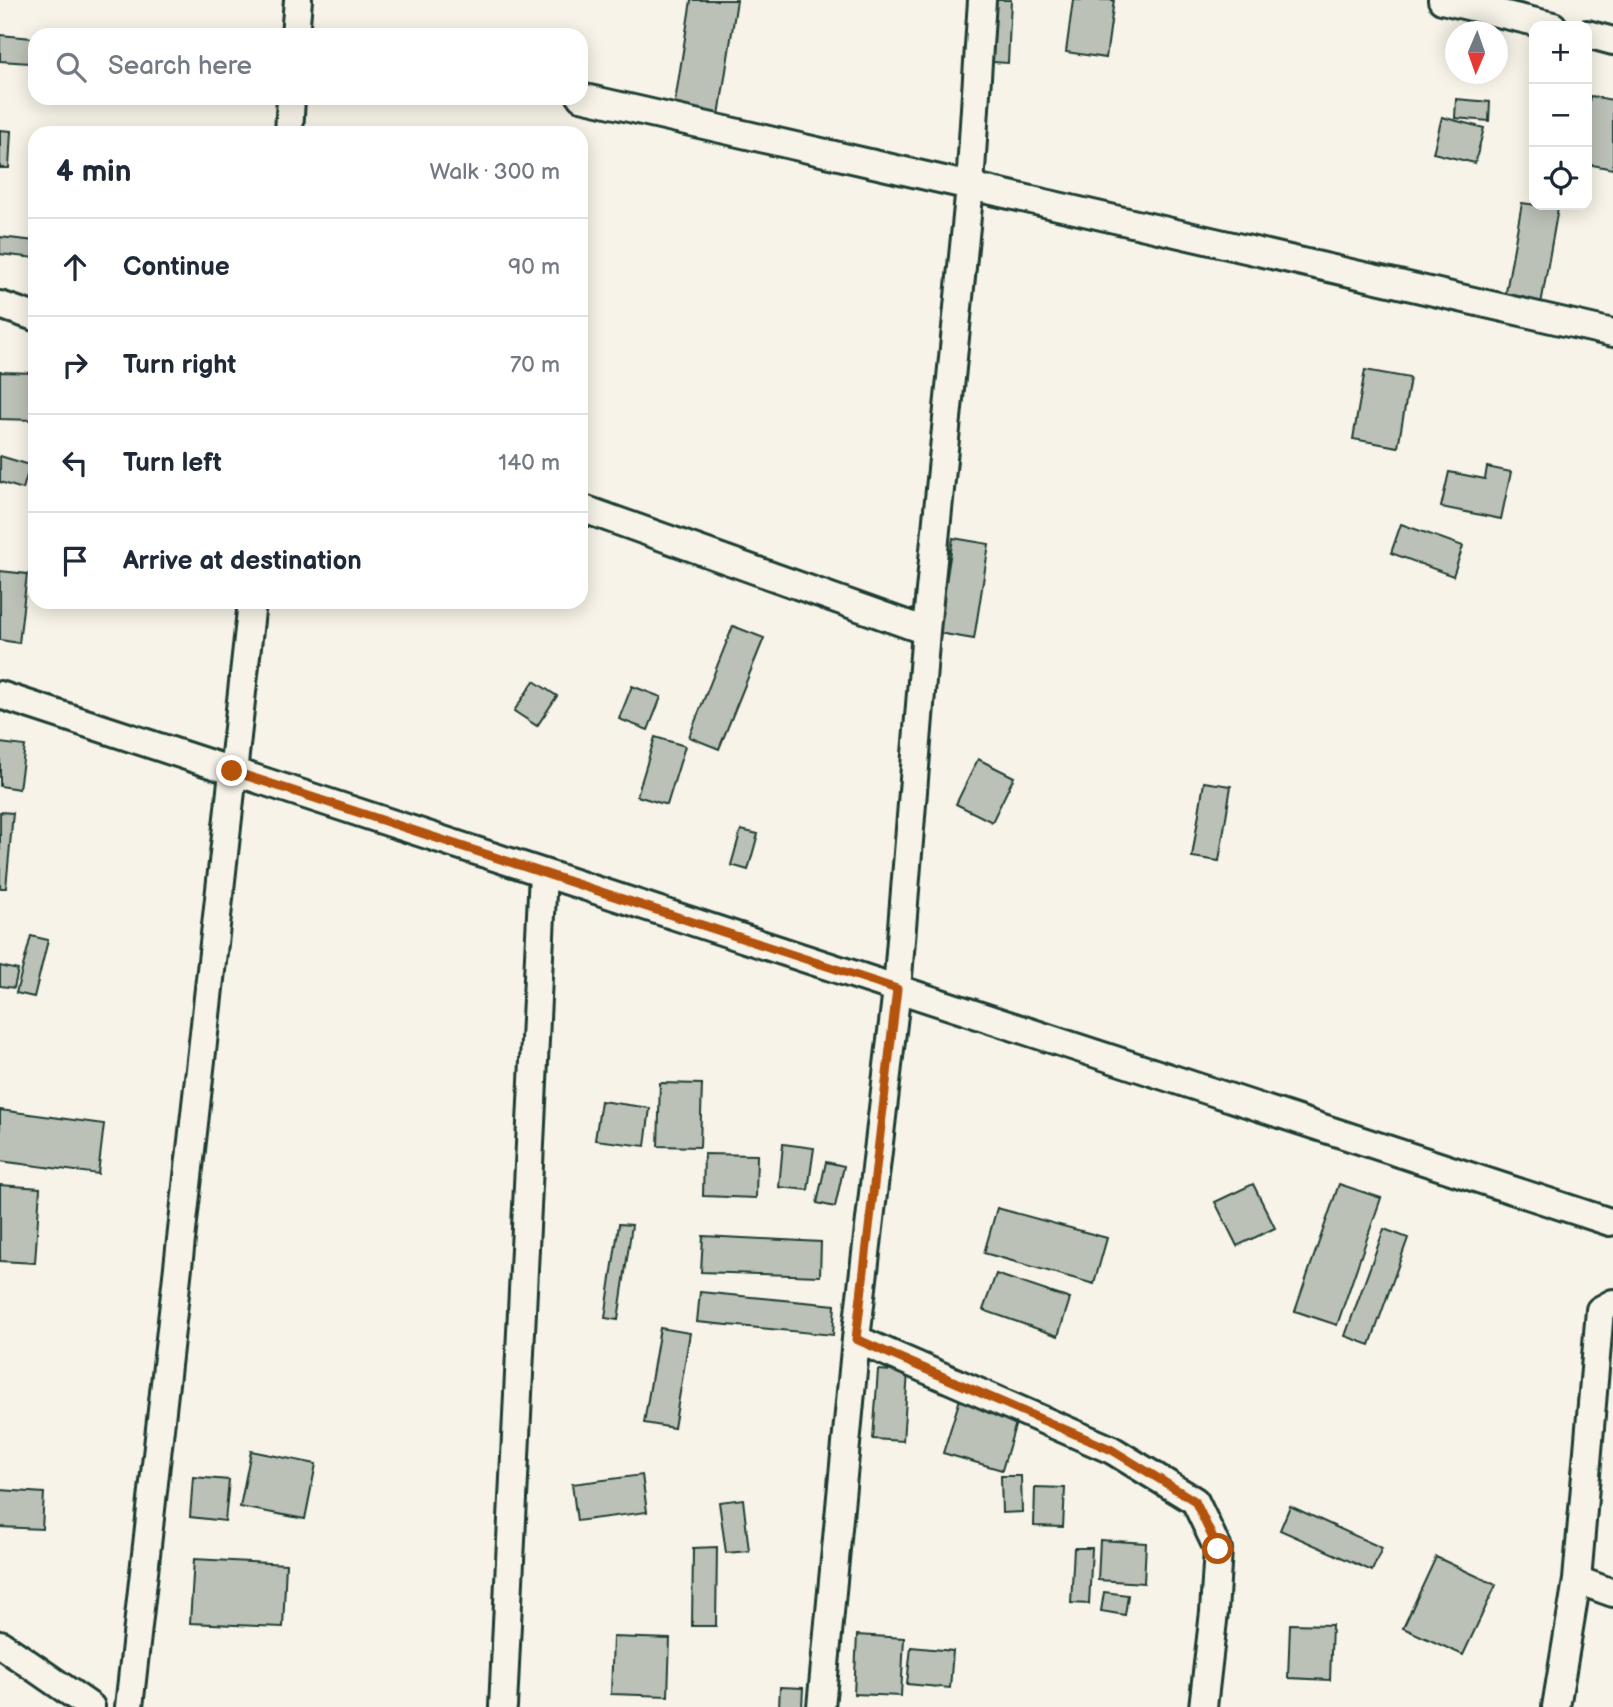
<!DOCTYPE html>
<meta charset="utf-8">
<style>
body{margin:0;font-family:"Balsamiq Sans",sans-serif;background:#f2f2f3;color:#1f2937}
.controls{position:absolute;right:21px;top:21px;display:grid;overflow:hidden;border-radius:14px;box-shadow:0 4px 18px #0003}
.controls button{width:63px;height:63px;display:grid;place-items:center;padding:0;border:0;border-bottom:2px solid #e0e1e3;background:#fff;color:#1f2937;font:35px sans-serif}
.compass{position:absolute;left:1445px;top:21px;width:63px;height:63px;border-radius:50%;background:#fff;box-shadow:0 4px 18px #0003;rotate:182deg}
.stop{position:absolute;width:21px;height:21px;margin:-16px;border:5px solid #b45309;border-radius:50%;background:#fff}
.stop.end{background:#b45309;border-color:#fff;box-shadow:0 2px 7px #0008}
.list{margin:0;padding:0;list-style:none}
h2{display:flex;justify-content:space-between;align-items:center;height:91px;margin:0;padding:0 28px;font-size:30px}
h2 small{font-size:23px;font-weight:400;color:#747a83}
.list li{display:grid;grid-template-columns:46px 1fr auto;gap:21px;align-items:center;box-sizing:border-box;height:98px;padding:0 28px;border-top:2px solid #e0e1e3}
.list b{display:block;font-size:26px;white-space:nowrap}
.list em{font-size:23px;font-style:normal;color:#747a83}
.icon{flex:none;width:38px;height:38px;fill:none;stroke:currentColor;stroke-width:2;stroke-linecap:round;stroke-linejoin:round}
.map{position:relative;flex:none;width:1613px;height:1707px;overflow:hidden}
.search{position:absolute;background:#fff;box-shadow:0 4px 18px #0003;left:28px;top:28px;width:560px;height:77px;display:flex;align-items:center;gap:18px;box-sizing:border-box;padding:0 24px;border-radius:21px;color:#747a83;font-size:26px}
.panel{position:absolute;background:#fff;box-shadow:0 4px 18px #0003;left:28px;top:126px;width:560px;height:483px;border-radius:21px}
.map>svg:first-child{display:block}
.building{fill:#bbc1b6;stroke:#1f3d34;stroke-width:2}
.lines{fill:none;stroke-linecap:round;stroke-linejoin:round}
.minor-casing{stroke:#1f3d34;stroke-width:32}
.minor{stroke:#f7f3e8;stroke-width:26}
.route{stroke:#b45309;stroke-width:9}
</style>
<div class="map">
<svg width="1613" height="1707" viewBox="0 0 1613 1707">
<rect width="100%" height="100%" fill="#f7f3e8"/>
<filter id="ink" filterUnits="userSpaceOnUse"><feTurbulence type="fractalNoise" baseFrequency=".0143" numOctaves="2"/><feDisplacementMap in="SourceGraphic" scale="14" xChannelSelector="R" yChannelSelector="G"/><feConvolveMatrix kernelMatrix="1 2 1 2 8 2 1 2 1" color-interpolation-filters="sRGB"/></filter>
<g filter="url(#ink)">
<path class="building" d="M691,0H737L718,122L673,115Z
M990,0H1011L1008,63L976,61Z
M1073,0H1114L1106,58L1066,52Z
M0,35L32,38L30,63L0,61Z
M1590,96L1613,100V169L1587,164V114Z
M1456,99L1490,102L1489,121L1455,118Z
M1442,117L1484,128L1475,163L1433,153Z
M0,130L11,131L9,168H0Z
M1522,203L1558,208L1540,310L1504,303Z
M0,237L35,241V258L0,254Z
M1365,370L1410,378L1398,447L1353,439Z
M0,372L35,373L34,420L0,419Z
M0,456L30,465L23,489L0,482Z
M1487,467L1511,472L1501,519L1441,507L1449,472L1485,479Z
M1401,524L1463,546L1453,576L1391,553Z
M953,538L989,544L974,639L938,633Z
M0,571L27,574L19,643L0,640Z
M733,626L764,638L719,749L689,737Z
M534,681L557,696L537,726L514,711Z
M632,686L661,697L648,730L619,719Z
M655,737L685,746L667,805L637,796Z
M0,743L25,746L19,789L0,786Z
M978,759L1014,777L992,822L956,804Z
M1204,782L1231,786L1219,861L1192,857Z
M0,812L13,813L6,888H0Z
M741,830L758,834L748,870L731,865Z
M31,936L48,940L34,997L16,993Z
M0,966L18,970L14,988L0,986Z
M660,1083L702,1084L700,1147L658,1146Z
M601,1101L650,1108L645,1146L595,1140Z
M0,1110L104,1124L98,1174L0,1161Z
M783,1144L814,1148L808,1190L779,1187Z
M704,1154L757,1155L756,1198L703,1196Z
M826,1162L844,1166L835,1207L817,1203Z
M1253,1184L1275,1228L1237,1246L1215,1202Z
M1339,1184L1381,1198L1337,1325L1295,1311Z
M0,1185L40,1188L35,1263L0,1261Z
M997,1208L1107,1238L1094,1284L984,1253Z
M619,1224L632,1225L618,1320L605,1318Z
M1384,1229L1408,1238L1370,1345L1345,1336Z
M703,1236L821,1242L820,1276L701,1272Z
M996,1274L1070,1299L1058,1336L983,1310Z
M700,1292L835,1305L833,1335L697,1322Z
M660,1328L690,1333L674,1428L644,1423Z
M878,1370L908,1372L903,1441L873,1439Z
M960,1399L1018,1416L1002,1470L943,1453Z
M251,1451L316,1464L305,1519L240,1507Z
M642,1475L647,1512L577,1521L572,1484Z
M1001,1476H1021L1022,1512L1002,1513Z
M193,1477L229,1480L225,1521L190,1517Z
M1035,1487L1065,1488L1063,1527L1034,1526Z
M0,1490L44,1493L42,1529L0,1527Z
M743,1499L749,1551L726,1553L719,1502Z
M1290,1506L1382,1548L1372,1571L1280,1530Z
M1100,1540L1146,1543L1144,1583L1098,1580Z
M717,1547L716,1626H692L693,1548Z
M1074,1548H1092L1089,1604L1071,1603Z
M1436,1557L1496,1585L1463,1655L1403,1628Z
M194,1559L286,1564L283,1627L190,1623Z
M1104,1592L1128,1595L1125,1615L1101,1611Z
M1290,1624L1332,1625L1330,1680L1288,1678Z
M857,1635L904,1638L901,1696L854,1694Z
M613,1637L670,1639L668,1696L611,1694Z
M911,1647L953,1651L950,1688L907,1684Z
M780,1687L803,1688L802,1707H779Z"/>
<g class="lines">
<defs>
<path id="minor" d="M1442,0L1553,26
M1587,34L1613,41
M295,35L298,0
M581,97L1613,333
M289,133L291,98
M0,305L35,317
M581,508L926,631
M0,695L1610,1222
M856,1339L1112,1450L1195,1501L1218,1549L1214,1612L1203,1707
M1577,1580L1613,1593
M0,1644L91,1707
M129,1707L252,602
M503,1707L543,873
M821,1707L856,1339L897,989L926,631L970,186L982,0
M1556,1707L1577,1580L1600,1310L1613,1303"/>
</defs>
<use href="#minor" class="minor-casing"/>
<use href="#minor" class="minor"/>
</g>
</g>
<g class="lines" filter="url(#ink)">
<path class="route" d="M232,771L897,989L856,1339L1112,1450L1195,1501L1218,1549"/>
</g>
</svg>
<div class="controls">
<button>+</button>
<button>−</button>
<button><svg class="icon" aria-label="locate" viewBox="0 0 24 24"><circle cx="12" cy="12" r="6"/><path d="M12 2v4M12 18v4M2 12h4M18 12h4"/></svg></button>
</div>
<svg class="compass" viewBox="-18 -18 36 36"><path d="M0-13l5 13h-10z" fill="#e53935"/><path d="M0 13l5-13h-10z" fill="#747a83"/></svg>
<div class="stop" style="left:1218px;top:1549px"></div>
<div class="stop end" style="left:232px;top:771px"></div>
<div class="search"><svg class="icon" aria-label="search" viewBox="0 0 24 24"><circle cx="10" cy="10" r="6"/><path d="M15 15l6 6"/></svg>Search here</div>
<section class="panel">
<h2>4 min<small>Walk · 300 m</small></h2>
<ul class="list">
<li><svg class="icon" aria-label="ahead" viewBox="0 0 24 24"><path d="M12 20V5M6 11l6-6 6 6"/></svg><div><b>Continue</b></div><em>90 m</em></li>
<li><svg class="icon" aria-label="right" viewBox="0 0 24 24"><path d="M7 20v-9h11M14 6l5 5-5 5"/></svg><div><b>Turn right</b></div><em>70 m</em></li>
<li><svg class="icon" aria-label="left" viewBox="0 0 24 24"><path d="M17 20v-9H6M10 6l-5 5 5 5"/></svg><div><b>Turn left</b></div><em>140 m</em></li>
<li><svg class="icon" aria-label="arrive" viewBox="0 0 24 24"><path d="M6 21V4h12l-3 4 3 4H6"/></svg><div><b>Arrive at destination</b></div></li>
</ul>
</section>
</div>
